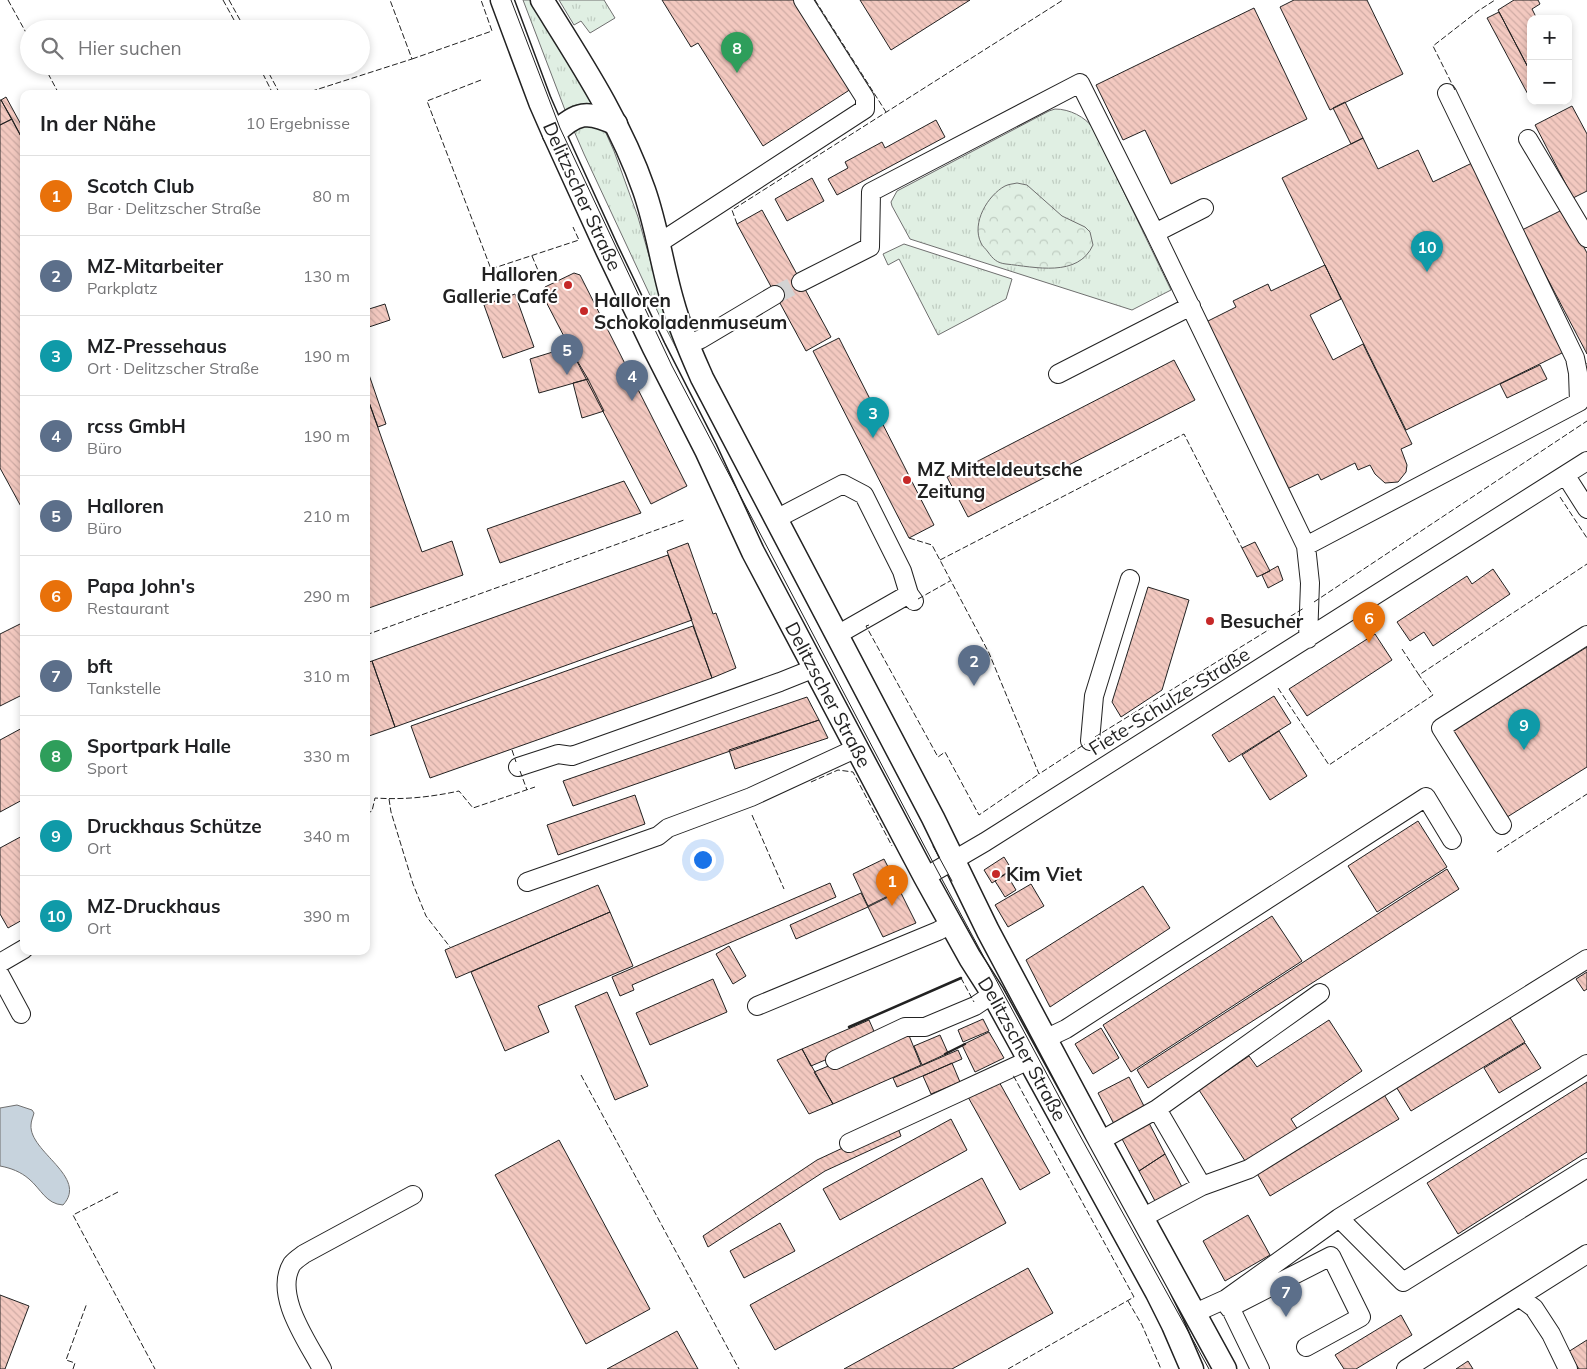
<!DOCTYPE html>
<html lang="de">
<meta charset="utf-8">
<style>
body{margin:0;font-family:Mulish,sans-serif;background:#f6f6f6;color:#202124}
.controls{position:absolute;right:15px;top:15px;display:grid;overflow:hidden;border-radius:10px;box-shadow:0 2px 8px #0003}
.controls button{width:45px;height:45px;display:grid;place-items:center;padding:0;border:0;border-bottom:1px solid #e0e0e0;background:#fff;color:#202124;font:25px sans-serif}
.you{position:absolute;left:702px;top:859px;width:18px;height:18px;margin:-12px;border:4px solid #fff;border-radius:50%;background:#1a73e8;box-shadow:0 0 0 8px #1a73e833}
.badge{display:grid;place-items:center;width:32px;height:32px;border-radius:50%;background:#2563eb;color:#fff;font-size:16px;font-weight:700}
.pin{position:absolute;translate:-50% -41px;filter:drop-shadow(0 1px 2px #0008)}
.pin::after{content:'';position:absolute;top:26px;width:18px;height:15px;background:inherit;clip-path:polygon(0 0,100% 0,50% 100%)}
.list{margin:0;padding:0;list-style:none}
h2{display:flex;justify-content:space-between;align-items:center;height:65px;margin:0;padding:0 20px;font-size:21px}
h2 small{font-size:16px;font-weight:400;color:#757577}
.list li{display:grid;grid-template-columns:32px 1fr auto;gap:15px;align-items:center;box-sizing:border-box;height:80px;padding:0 20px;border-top:1px solid #e0e0e0}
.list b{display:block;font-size:19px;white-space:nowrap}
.list p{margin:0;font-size:16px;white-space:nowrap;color:#757577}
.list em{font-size:16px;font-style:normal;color:#757577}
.icon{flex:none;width:28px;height:28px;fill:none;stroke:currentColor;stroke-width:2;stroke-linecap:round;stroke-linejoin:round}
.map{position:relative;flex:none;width:1587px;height:1369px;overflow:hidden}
.search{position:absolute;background:#fff;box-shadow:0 2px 8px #0003;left:20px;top:20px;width:350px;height:55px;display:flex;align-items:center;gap:12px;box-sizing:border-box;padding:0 18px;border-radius:28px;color:#757577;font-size:19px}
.panel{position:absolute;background:#fff;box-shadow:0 2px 8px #0003;left:20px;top:90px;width:350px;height:865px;border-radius:10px}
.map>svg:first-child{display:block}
.grass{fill:url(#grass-tufts);stroke:#6f6f6f}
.forest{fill:url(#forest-crowns);stroke:#6f6f6f}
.water{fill:#c7d3dd;stroke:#6f6f6f}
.building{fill:url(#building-back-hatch);stroke:#222}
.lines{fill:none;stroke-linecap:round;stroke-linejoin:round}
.minor-tunnel{stroke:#d3d3d3;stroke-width:18;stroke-dasharray:18 9;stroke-linecap:butt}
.minor-casing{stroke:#222;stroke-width:20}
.major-casing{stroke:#222;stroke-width:25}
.minor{stroke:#fff;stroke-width:18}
.major{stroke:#fff;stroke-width:22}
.tram{stroke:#222;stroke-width:1}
.fence{stroke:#222;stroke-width:1;stroke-dasharray:6 2.5;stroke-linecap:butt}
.wall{stroke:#222;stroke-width:2.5}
.poi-dot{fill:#c62828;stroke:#fff;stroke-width:2}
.labels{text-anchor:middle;stroke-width:4;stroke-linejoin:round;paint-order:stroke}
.street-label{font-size:19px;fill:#222;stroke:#fff}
.poi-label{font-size:19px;font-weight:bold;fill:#222;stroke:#fff;text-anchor:start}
</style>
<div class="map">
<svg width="1587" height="1369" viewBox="0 0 1587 1369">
<defs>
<pattern id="grass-tufts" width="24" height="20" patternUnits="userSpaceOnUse" patternTransform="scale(1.25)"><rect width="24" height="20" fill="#e0efe3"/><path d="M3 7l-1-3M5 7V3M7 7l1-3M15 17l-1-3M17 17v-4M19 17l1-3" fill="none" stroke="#c0cdc2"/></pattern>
<pattern id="forest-crowns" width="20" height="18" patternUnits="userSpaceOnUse" patternTransform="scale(1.25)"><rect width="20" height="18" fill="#e0efe3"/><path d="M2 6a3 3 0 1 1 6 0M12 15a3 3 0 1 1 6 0" fill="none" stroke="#c0cdc2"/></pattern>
<pattern id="building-back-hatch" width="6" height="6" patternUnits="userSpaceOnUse" patternTransform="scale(1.25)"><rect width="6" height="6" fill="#f3c9c0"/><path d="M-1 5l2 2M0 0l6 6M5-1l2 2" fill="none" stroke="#d0aca5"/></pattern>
</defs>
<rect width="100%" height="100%" fill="#fff"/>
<path class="grass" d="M523,0H537L594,104L575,106L565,110Z
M559,0H604L615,18L590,33L581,21L574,25Z
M1055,109C1070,109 1085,117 1093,128L1171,290L1132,310L910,239L892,206L891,202L897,191L1049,111Z
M591,122L605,131L614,151L638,217L666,316L768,524L662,321L584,154L574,131Z
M904,244L1012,279L1006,299L938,335L899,259L888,265L883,254Z"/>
<path class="forest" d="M1017,183L1027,185L1062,216L1085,227L1090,232L1093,245C1078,278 1035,267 1006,264C997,263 993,259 988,252C986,249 982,246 981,243C971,223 988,195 1005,186C1009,184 1013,184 1017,183Z"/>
<path class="water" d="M17,1105L32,1110L34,1113C33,1117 31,1121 31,1125C29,1152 89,1177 63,1205C46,1204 41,1189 29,1179C21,1172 11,1168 0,1166V1108Z"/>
<path class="building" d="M662,0H795L851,89L763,146L698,43L691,47Z
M860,0H970L891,50Z
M1294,0H1367L1403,74L1330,110L1280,7Z
M1514,0H1538L1540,4L1532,9L1537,19H1531V73L1498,10Z
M1254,8L1307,119L1171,184L1145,130L1123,140L1096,85Z
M1499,12L1531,73V100L1487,18Z
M6,97L24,130V142L1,100Z
M0,100H1L12,119L0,125Z
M1345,102L1363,138L1351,144L1333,108Z
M1572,106L1587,134V191L1573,198L1535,125Z
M12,119L24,142V512L0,468V125Z
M936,120L945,137L837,195L828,179L848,168L845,162L882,142L885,148Z
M1363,138L1378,169L1418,150L1433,182L1472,163L1564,352L1406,430L1282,178Z
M812,178L824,201L787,221L775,199Z
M1564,209L1587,253V354L1522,230Z
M762,210L831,337L806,351L737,224Z
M1325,265L1341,299L1310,315L1333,360L1363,344L1412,444L1401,449L1407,465L1406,472L1398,482L1385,483L1375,474L1370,465L1358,470L1355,463L1321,480L1318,474L1285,490L1202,324L1236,307L1233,301L1268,284L1271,291Z
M574,273L580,275L687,486L651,504L542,294L545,287Z
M515,294L534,347L503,358L484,305Z
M385,304L390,320L366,328V310Z
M839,338L934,525L909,538L813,351Z
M569,347L588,379L539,393L530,359Z
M1174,360L1195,400L968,517L947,477Z
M1540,365L1547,379L1507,398L1500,384Z
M366,366L386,424L378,427L366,394Z
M588,379L604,411L582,418L573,383Z
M366,394L422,552L452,541L463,575L366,609Z
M624,481L641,513L500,563L487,529Z
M1255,542L1270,571L1257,577L1242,548Z
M688,543L713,614L716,613L736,668L712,678L667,551Z
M668,555L692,620L395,727L372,661Z
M1278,566L1283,580L1268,588L1262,575Z
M1493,569L1510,594L1433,646L1424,632L1410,641L1397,622L1467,576L1472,584Z
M1148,587L1189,600L1162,690L1121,717L1112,702Z
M24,622V694L0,706V634Z
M693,626L712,678L430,778L411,726Z
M1375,634L1392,660L1307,716L1289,689Z
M1587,647V767L1504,819L1450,733Z
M372,661L395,727L366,737V663Z
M1274,696L1291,723L1229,762L1212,735Z
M807,697L819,720L573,806L563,781Z
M819,720L828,738L735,769L729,750Z
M24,727V799L0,812V740Z
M1279,731L1307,776L1270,800L1242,755Z
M635,795L645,824L558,855L547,825Z
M1418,821L1447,867L1377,912L1348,866Z
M24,835V919L8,928L0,914V848Z
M1004,857L1012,870L992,883L984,870Z
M884,859L900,890L868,906L853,874Z
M1447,869L1459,889L1148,1088L1137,1070Z
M1006,873L1016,890L1005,897L995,881Z
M830,883L836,897L632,985L634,990L620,996L612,977Z
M1031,884L1044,906L1008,927L995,905Z
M598,885L610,912L456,978L445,950Z
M1143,886L1170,928L1050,1007L1026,960Z
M900,891L916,923L883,937L868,907Z
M861,893L868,907L796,939L790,925Z
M610,912L633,966L538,1006L549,1032L505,1051L471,972Z
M1272,916L1302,961L1131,1072L1103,1025Z
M729,946L746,976L733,984L716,954Z
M1587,972V989L1584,991L1576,979Z
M713,979L727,1012L650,1045L636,1013Z
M607,992L648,1086L615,1100L575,1006Z
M1509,1016L1525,1042L1411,1111L1395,1085Z
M983,1019L989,1031L963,1042L958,1030Z
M869,1020L877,1038L811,1066L802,1049Z
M1329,1020L1362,1071L1291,1119L1298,1130L1247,1164L1199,1090L1249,1056L1257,1067Z
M1101,1028L1119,1058L1093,1074L1075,1044Z
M989,1032L1004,1058L975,1072L962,1045Z
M908,1033L921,1065L833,1104L814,1072Z
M940,1035L948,1053L922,1065L914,1046Z
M1525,1043L1541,1068L1499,1093L1484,1068Z
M802,1049L833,1104L809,1114L777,1060Z
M958,1050L962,1059L897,1087L893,1078Z
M952,1063L960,1082L931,1094L923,1076Z
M1129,1077L1145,1108L1114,1124L1098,1093Z
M998,1080L1050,1173L1020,1190L968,1097Z
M1587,1082V1152L1458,1234L1427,1183Z
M1383,1093L1399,1119L1270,1196L1255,1170Z
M951,1119L967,1150L840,1220L823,1189Z
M896,1123L901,1136L825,1171L708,1247L703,1236L817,1160Z
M1149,1123L1165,1154L1139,1171L1121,1137Z
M559,1140L650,1309L586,1344L495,1175Z
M1165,1154L1182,1187L1155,1201L1139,1171Z
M982,1178L1006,1223L775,1350L750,1305Z
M1248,1215L1270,1255L1225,1281L1203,1241Z
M780,1223L795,1251L744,1278L730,1251Z
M1028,1268L1053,1313L952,1369H844Z
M0,1295L29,1306L5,1369H0Z
M1401,1315L1412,1335L1356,1369H1344L1335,1355Z
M677,1331L698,1369H607L644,1349Z
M1587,1340V1369H1579L1568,1352Z
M1468,1361L1473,1369H1456Z"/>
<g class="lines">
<path class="minor-tunnel" d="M775,295L801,282"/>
<defs>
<path id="minor" d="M1528,139L1587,238
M1204,208L1155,233L1306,546
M659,243L865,109V98L803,0
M801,282L870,247L871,192L1080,83L1155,233
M687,345L701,339L775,295
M1058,374L1191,306
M1566,476L1587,509
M776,519L843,484L864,495L902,571L909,594
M837,635L909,594L914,601
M1308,639L1310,583L1306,546L1579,402L1578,373L1575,358L1447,93
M1090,741L1094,696L1130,579
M518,767L558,754L572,756L780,682L815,668
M1502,825L1441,728L1587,635
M925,877L985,842L1587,461
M527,882L658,836L668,828L751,797L857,748
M0,963L24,949
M0,975L21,1014
M757,1006L938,931L951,924
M1045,1039L1066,1029L1426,797L1452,840
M835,1060L905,1027H925L975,1006L993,994
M1157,1109L1320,993
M1100,1141L1157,1109L1202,1186
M849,1143L1029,1060
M1142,1218L1202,1186L1249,1169L1587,959
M1339,1218L1403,1282L1587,1168
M1519,1297L1587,1254
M1226,1299L1260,1369
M1229,1308L1331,1256L1361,1317L1306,1347
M1195,1313L1226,1299L1339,1218L1587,1064
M322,1369C308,1342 273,1295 292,1264C295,1260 300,1257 304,1254L413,1195
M1406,1369L1519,1297L1534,1308L1551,1334L1568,1369"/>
<g id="major">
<path id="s1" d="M502,0L540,102L554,134L607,250L654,348L706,450L753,552L925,877L970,958L993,994L1157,1293L1173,1325L1192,1369"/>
<path d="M542,0C580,61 620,121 644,190C657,227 662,266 673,303C680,329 691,353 702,378L933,818L988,931L1100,1141L1225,1369"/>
<path d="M554,134C576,112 588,110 616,124"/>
</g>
</defs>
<use href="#minor" class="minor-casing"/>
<use href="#major" class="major-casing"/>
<use href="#minor" class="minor"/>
<use href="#major" class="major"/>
<path class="tram" d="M511,0L560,128L672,366L937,870L1078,1132L1209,1369
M933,846L952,881"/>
<path class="fence" d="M8,0L29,38
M223,0L239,29
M229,0L245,29
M815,0L886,112
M412,59L492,31L481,0
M44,66L59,94
M259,66L273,94
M265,66L280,94
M481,80L427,101L491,269L579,240L573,227
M1455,90L1433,46L1478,11L1495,0
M303,94L412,59L390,0
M737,224L732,210L1063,0
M532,256L540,275
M1587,363V364
M1560,497L1587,538
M909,538L932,545L989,653L1039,774L1085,744
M940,560L1184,434L1242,548
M918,599L950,581
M1314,602L1587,421
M869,625L866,626L938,757L945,752L979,815L1039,774
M366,635L684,520
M1402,649L1419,675L1587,564
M1278,688L1329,765L1433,695L1419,675
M1095,737L1304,608
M512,750L516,762
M520,771L527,790
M811,782L838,770L853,772L892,846
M389,799L391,812L413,884L426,916L450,947
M366,814L372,811L375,798C404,800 431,797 459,791L473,808L535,787
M752,815L784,889
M1497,852L1587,794
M961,978L974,1002
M581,1075L739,1369
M118,1192L73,1215L155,1369
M1128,1301L1142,1325L1161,1369
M73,1369L75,1363L66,1360L87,1303
M1008,1369L1134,1297L1013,1075"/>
<path class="wall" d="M849,1027L961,978
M945,1054L965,1044"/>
</g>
<g class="poi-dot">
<circle cx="568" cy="285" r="5"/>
<circle cx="584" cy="311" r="5"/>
<circle cx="907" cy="480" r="5"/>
<circle cx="1210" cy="621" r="5"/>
<circle cx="996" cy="874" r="5"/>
</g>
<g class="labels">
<g class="street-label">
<text dy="7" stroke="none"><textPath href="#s1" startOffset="212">Delitzscher Straße</textPath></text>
<text dy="7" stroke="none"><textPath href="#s1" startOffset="768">Delitzscher Straße</textPath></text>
<text transform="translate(1169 701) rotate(-32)" y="7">Fiete-Schulze-Straße</text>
<text dy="7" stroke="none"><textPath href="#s1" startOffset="1172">Delitzscher Straße</textPath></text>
</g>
<g class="poi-label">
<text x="558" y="281" text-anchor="end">Halloren<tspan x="558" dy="22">Gallerie Café</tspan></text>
<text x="594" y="307">Halloren<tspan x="594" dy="22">Schokoladenmuseum</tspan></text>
<text x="917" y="476">MZ Mitteldeutsche<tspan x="917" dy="22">Zeitung</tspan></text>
<text x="1220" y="628">Besucher</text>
<text x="1006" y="881">Kim Viet</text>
</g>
</g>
</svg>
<div class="controls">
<button>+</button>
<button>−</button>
</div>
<div class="you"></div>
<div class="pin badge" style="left:892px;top:906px;background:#e8710a">1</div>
<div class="pin badge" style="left:974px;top:686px;background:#5c6f8a">2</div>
<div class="pin badge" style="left:873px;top:438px;background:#0f9aa8">3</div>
<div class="pin badge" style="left:632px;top:401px;background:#5c6f8a">4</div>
<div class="pin badge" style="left:567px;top:375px;background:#5c6f8a">5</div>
<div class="pin badge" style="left:1369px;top:643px;background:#e8710a">6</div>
<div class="pin badge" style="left:1286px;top:1317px;background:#5c6f8a">7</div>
<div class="pin badge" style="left:737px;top:73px;background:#2e9e5b">8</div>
<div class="pin badge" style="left:1524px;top:750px;background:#0f9aa8">9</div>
<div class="pin badge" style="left:1427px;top:272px;background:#0f9aa8">10</div>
<div class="search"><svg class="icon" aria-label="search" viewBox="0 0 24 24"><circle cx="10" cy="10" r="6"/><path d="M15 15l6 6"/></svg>Hier suchen</div>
<section class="panel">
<h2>In der Nähe<small>10 Ergebnisse</small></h2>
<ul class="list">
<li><span class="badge" style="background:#e8710a">1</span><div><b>Scotch Club</b><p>Bar · Delitzscher Straße</p></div><em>80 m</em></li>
<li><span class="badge" style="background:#5c6f8a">2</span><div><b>MZ-Mitarbeiter</b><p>Parkplatz</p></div><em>130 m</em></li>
<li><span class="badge" style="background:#0f9aa8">3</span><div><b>MZ-Pressehaus</b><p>Ort · Delitzscher Straße</p></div><em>190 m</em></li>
<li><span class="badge" style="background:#5c6f8a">4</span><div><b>rcss GmbH</b><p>Büro</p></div><em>190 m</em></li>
<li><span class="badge" style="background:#5c6f8a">5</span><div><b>Halloren</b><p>Büro</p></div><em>210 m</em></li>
<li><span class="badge" style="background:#e8710a">6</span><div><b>Papa John's</b><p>Restaurant</p></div><em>290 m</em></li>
<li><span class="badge" style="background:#5c6f8a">7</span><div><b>bft</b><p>Tankstelle</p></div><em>310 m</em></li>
<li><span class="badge" style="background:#2e9e5b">8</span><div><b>Sportpark Halle</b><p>Sport</p></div><em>330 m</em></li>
<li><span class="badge" style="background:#0f9aa8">9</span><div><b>Druckhaus Schütze</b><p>Ort</p></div><em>340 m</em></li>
<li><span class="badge" style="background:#0f9aa8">10</span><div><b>MZ-Druckhaus</b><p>Ort</p></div><em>390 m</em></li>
</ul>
</section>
</div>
